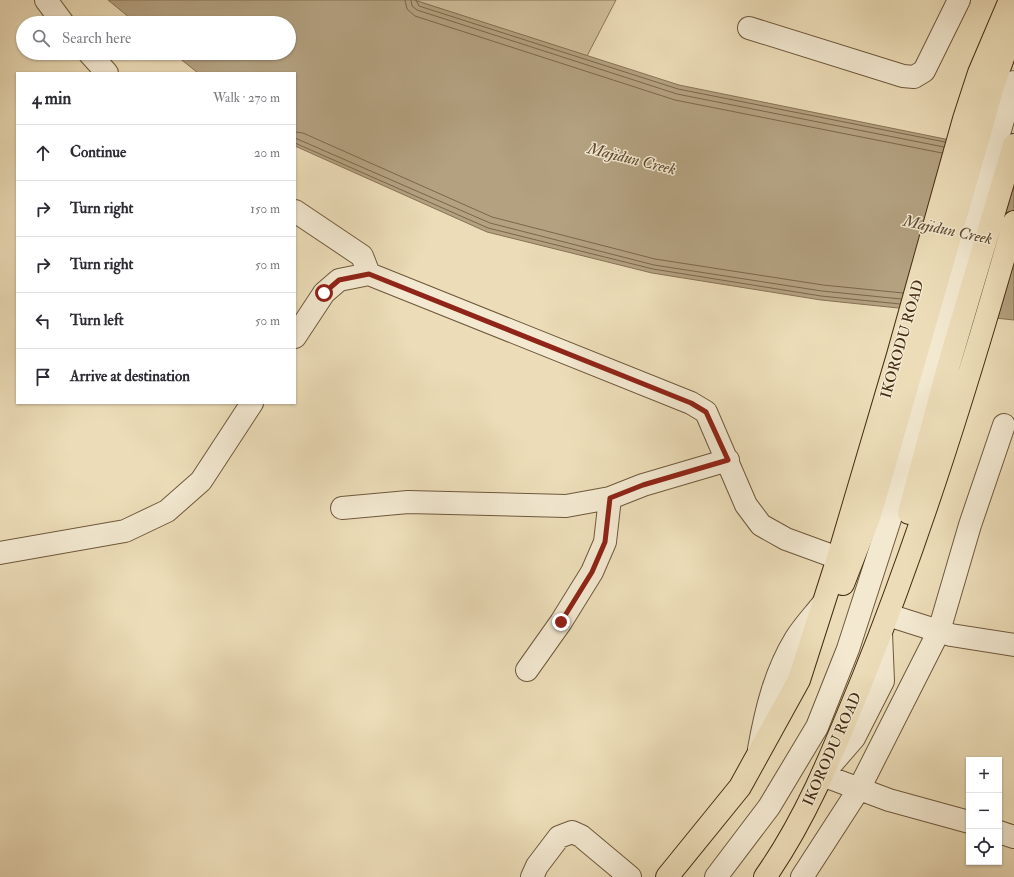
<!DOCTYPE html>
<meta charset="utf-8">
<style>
body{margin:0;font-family:"IM FELL Double Pica",serif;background:#f2f2f3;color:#2b2b33}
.controls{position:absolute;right:12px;bottom:12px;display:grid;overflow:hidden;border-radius:0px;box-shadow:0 1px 3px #0004}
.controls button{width:36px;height:36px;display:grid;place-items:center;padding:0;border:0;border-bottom:1px solid #e1e1e2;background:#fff;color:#2b2b33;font:20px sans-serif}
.stop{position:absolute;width:12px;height:12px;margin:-9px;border:3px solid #8f2418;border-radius:50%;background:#fff}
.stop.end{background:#8f2418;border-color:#fff;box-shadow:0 1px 4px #0008}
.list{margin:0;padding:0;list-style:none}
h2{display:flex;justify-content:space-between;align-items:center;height:52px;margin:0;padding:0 16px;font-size:17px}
h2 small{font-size:13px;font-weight:400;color:#7c7c81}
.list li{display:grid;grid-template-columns:26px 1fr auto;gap:12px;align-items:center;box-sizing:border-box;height:56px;padding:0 16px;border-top:1px solid #e1e1e2}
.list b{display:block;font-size:15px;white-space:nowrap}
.list em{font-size:13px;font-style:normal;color:#7c7c81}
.icon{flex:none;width:22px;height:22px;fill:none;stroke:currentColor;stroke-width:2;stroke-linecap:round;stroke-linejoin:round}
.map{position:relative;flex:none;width:1014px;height:877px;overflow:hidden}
.search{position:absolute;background:#fff;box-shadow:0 1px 3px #0004;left:16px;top:16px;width:280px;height:44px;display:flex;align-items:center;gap:10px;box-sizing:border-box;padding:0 14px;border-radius:22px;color:#7c7c81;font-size:15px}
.panel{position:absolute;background:#fff;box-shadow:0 1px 3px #0004;left:16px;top:72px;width:280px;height:332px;border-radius:0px}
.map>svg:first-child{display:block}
.green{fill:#d0bf9c;stroke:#8a7658}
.water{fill:#b3a180;stroke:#877254}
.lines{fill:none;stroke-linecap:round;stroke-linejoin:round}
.shore{stroke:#7c664a;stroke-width:1}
.minor-casing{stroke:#6f583c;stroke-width:24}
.highway-casing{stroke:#452c13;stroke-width:24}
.minor{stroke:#f3e9d1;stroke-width:22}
.highway{stroke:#ecddb8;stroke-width:22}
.route{stroke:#8f2418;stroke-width:5}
.labels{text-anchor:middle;stroke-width:3;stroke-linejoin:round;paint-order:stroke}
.street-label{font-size:15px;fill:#452c13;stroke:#f3e9d1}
.water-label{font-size:16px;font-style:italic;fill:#60492e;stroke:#f3e9d1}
</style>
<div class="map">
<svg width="1014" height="877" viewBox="0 0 1014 877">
<rect width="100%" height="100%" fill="#ecddb8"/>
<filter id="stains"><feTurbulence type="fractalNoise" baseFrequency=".005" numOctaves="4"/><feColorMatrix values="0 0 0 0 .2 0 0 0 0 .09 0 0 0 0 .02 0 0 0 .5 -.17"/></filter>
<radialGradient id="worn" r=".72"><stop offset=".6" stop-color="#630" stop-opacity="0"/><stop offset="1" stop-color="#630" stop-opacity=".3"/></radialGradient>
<path class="green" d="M414,0H616L587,56Z"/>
<path class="water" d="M108,0H414L679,85L1014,153V320L821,300L652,273L487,232L295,146V73H198L173,53H289V23H136Z"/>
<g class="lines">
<path class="shore" d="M405,0L407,9L415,16L675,100L942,153
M411,0L412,6L417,10L677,94L944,147
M416,0L419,6L678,89L945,142
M295,132L303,133L492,217L655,259L823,285L903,293
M295,138L490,223L654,265L822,291L901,299
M295,143L488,228L653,269L821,296L900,304"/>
<defs>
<path id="minor" d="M46,0L63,23
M749,28L903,76L914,77L924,71L959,0
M89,53L107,73
M295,211L362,256L369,274
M295,337L324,293L339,280L369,274L691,403L706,412L746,505L761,525L786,539L838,558
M342,508L408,502L566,506L610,498L643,485L728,460
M0,553L125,531L167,511L201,481L252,403
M888,615L951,635L1014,645
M881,633L883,681L854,738L822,775L889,800L969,822
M527,670L561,622L592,572L605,542L610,498
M759,749C766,710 775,672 796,638C803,627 813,616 821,606
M999,832L1014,837
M532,877L537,866L559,837L572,832L581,836L630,877
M716,877L769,807L817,727L848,649L890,519L933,361L1014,82
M802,877L859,789L939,631L970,525L1004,425"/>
<path id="highway" d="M909,513L949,364L1014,145
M843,584L870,515L995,80L1014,28
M667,877L740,787L799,680L838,558L898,355L964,119L979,73L1010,0
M765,877C808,816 835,746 863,678C923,529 970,376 1014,222"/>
</defs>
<use href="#minor" class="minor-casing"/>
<use href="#highway" class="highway-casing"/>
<use href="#minor" class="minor"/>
<use href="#highway" class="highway"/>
</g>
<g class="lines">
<path class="route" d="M324,293L339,280L369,274L691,403L706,412L728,460L643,485L610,498L605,542L592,572L561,622"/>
</g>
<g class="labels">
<g class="street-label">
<text transform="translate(902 339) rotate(-74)" y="5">IKORODU ROAD</text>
<text transform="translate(832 749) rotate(-66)" y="5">IKORODU ROAD</text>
</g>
<g class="water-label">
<text transform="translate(632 158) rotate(14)" y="6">Majidun Creek</text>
<text transform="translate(948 229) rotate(12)" y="6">Majidun Creek</text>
</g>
</g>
<rect width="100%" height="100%" filter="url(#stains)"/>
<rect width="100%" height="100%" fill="url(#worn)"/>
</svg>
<div class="controls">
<button>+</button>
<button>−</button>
<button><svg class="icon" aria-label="locate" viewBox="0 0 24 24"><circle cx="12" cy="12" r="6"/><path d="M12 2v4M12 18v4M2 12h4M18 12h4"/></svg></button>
</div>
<div class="stop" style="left:324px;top:293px"></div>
<div class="stop end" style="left:561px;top:622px"></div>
<div class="search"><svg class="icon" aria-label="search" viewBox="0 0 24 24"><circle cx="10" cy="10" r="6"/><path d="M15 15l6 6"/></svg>Search here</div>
<section class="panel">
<h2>4 min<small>Walk · 270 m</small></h2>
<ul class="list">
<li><svg class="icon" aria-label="ahead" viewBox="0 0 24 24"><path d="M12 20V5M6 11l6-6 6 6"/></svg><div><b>Continue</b></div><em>20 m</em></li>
<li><svg class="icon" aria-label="right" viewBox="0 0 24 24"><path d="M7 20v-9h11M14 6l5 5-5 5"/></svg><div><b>Turn right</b></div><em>150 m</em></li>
<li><svg class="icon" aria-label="right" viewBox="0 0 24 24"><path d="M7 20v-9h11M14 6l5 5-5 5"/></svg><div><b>Turn right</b></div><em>50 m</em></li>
<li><svg class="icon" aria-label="left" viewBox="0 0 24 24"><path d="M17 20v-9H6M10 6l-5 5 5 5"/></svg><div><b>Turn left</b></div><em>50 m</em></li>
<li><svg class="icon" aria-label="arrive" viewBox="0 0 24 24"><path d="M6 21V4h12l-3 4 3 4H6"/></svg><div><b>Arrive at destination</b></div></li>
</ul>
</section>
</div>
